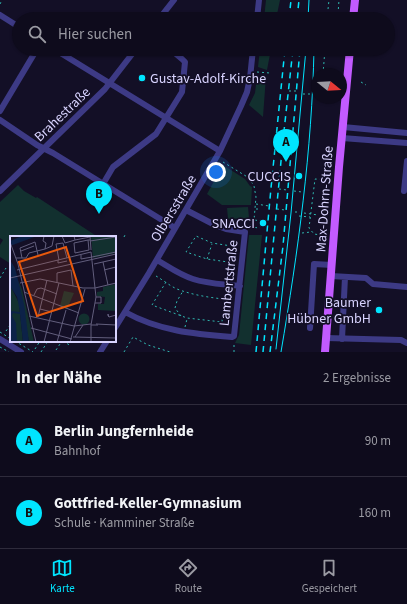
<!DOCTYPE html>
<html lang="de">
<meta charset="utf-8">
<style>
body{margin:0;font-family:"Source Sans 3",sans-serif;background:#1c1929;color:#f1f3f6}
.compass{position:absolute;left:311px;top:68px;width:36px;height:36px;border-radius:50%;background:#0e0b1c;box-shadow:0 1px 3px #0004;rotate:108deg}
.you{position:absolute;left:216px;top:172px;width:14px;height:14px;margin:-10px;border:3px solid #fff;border-radius:50%;background:#1a73e8;box-shadow:0 0 0 6px #1a73e833}
.badge{display:grid;place-items:center;width:26px;height:26px;border-radius:50%;background:#00e5ff;color:#111;font-size:13px;font-weight:700}
.pin{position:absolute;translate:-50% -33px;filter:drop-shadow(0 1px 2px #0008)}
.pin::after{content:'';position:absolute;top:21px;width:14px;height:12px;background:inherit;clip-path:polygon(0 0,100% 0,50% 100%)}
.list{margin:0;padding:0;list-style:none}
h2{display:flex;justify-content:space-between;align-items:center;height:52px;margin:0;padding:0 16px;font-size:17px}
h2 small{font-size:13px;font-weight:400;color:#9b9ba3}
.list li{display:grid;grid-template-columns:26px 1fr auto;gap:12px;align-items:center;box-sizing:border-box;height:72px;padding:0 16px;border-top:1px solid #2e2b3b}
.list b{display:block;font-size:15px;white-space:nowrap}
.list p{margin:0;font-size:13px;white-space:nowrap;color:#9b9ba3}
.list em{font-size:13px;font-style:normal;color:#9b9ba3}
.icon{flex:none;width:22px;height:22px;fill:none;stroke:currentColor;stroke-width:2;stroke-linecap:round;stroke-linejoin:round}
.map{position:relative;flex:none;width:407px;height:352px;overflow:hidden}
.search{position:absolute;background:#0e0b1c;box-shadow:0 1px 3px #0004;left:12px;right:12px;top:12px;height:44px;display:flex;align-items:center;gap:10px;box-sizing:border-box;padding:0 14px;border-radius:22px;color:#9b9ba3;font-size:15px}
.sheet{height:196px;background:#0e0b1c}
nav{display:flex;justify-content:space-around;align-items:center;box-sizing:border-box;height:56px;border-top:1px solid #2e2b3b;background:#0e0b1c;font-size:11px;color:#9b9ba3}
nav a{display:grid;justify-items:center;gap:2px}
nav .on{color:#00e5ff}
.map>svg:first-child{display:block}
.green{fill:#12302f}
.lines{fill:none;stroke-linecap:round;stroke-linejoin:round}
.path{stroke:#2fb8b0;stroke-width:1;stroke-dasharray:2 3;stroke-linecap:butt}
.minor{stroke:#3d3a85;stroke-width:6}
.major{stroke:#c25bff;stroke-width:8}
.tram{stroke:#00e5ff;stroke-width:1}
.rail{stroke:#00e5ff;stroke-width:1.5;stroke-dasharray:6 5;stroke-linecap:butt}
.poi-dot{fill:#00e5ff;stroke:#130f26;stroke-width:1.5}
.labels{text-anchor:middle;stroke-width:3.5;stroke-linejoin:round;paint-order:stroke}
.poi-label{font-size:14px;fill:#d9d4ff;stroke:#130f26;text-anchor:end}
.street-label{font-size:14px;fill:#d9d4ff;stroke:#130f26}
.inset-road{fill:none;stroke:#625e7d;stroke-width:1}
.view{fill:#e8590c;fill-opacity:0.15;stroke:#e8590c;stroke-width:2}
.inset-edge{fill:none;stroke:#d9d4ff;stroke-width:2}
</style>
<div class="map">
<svg width="407" height="352" viewBox="0 0 407 352">
<rect width="100%" height="100%" fill="#130f26"/>
<path class="green" d="M266,0H280L276,19H264Z
M260,49H271L267,70L258,67Z
M266,76L263,117L249,105L255,93L257,77Z
M223,165L245,179L250,186L252,187L251,205H222L207,194Z
M18,185L24,191L36,198L37,197L98,237H11V264L0,257V245L3,240L0,238V202Z
M248,207L249,218L228,219L227,208Z
M249,235H262L251,345L235,343L239,335Z"/>
<g class="lines">
<path class="path" d="M0,4L2,0
M338,14L339,0
M327,19L329,0
M257,72L270,73
M323,74L325,49
M361,82L366,85
M289,91H296
M303,94H311
M223,162L249,178L254,186L256,197L254,220L248,228
M279,189L287,190
M294,191L302,192
M256,204L269,206
M256,209H261
M277,209L285,210
M296,213V211
M304,213L318,215
M324,215H329
M299,216L310,217
M255,220L260,221
M250,227L260,228
M302,233L311,232
M327,236L314,234L309,228L315,179L331,180
M124,237L125,235
M207,259L212,244
M235,263L207,259L186,252L196,236L212,243L238,247
M156,276C163,280 170,286 177,289C195,296 214,298 232,300
M0,278L6,268
M166,282L152,305L187,318L222,322L224,299
M181,316L175,308L177,301L183,291
M185,327L187,319
M6,331L11,324
M0,332L11,339
M15,341L33,352
M63,341L71,346
M77,341L78,342
M0,347L9,352
M35,349L40,341
M56,350L62,341
M41,352L48,341
M124,352L133,337L148,345L170,352
M234,352V342"/>
<path class="minor" d="M0,15L19,27
M159,19L174,0
M257,19L259,0
M54,49L220,151
M0,111L37,49
M0,120L37,145L53,153L175,228
M343,127L407,133
M342,138L407,143
M103,184L113,167L156,134L182,92L185,62L182,59L170,49
M0,191L105,89L136,49
M404,191L407,161
M157,260C169,267 180,275 193,279C208,284 224,284 240,286
M331,276L366,278L373,284L407,287
M125,312C159,331 194,334 232,337L234,336L245,232L226,229L213,224L186,210
M115,328L149,273L220,151L241,106L247,92L250,78L253,49
M310,328L314,264L332,265
M326,338L401,340L407,343
M0,339L21,352
M342,339L345,277
M100,352L107,341"/>
<path class="major" d="M353,19L355,0
M325,352L339,167L350,49"/>
<path class="tram" d="M308,19L309,0
M276,349L291,213L306,49
M281,352C298,252 312,150 314,49"/>
<path class="rail" d="M289,19L291,0
M297,19L299,0
M256,352L271,188L285,49
M263,352L283,140L293,49
M270,352L283,246L300,49"/>
</g>
<g class="poi-dot">
<circle cx="142" cy="78" r="4"/>
<circle cx="299" cy="176" r="4"/>
<circle cx="263" cy="223" r="4"/>
<circle cx="379" cy="310" r="4"/>
</g>
<g class="labels">
<g class="poi-label">
<text x="150" y="83" text-anchor="start">Gustav-Adolf-Kirche</text>
<text x="291" y="181">CUCCIS</text>
<text x="255" y="228">SNACCI</text>
<text x="371" y="307">Baumer<tspan x="371" dy="16">Hübner GmbH</tspan></text>
</g>
<g class="street-label">
<text transform="translate(62 114) rotate(-44)" y="5">Brahestraße</text>
<text transform="translate(324 199) rotate(-86)" y="5">Max-Dohrn-Straße</text>
<text transform="translate(173 208) rotate(-59)" y="5">Olbersstraße</text>
<text transform="translate(228 283) rotate(-84)" y="5">Lambertstraße</text>
</g>
</g>
<g transform="translate(10 236)">
<rect width="106" height="106" fill="#130f26"/>
<path d="M81,0H106V17L83,22ZM8,44L12,53L24,106H19ZM106,48V75L88,74V68H94L95,61L87,60V56L93,55V51ZM0,49L9,67L13,106H0ZM54,55L64,57L57,73L50,70ZM68.5 83a5.5 5.5 0 1 1 11 0a5.5 5.5 0 1 1-11 0Z" fill="#12302f"/>
<path d="M12,0H27L0,10V5ZM0,24L5,32L14,68L19,106H13L10,78L3,77L2,80L6,87L7,106H0V75L10,76L7,61L0,50Z" fill="#0c2248"/>
<path class="inset-road" d="M52,0L55,7L65,4L64,0M80,0L81,14M65,4L80,1M78,4L79,14L65,17L64,7L78,4H80M80,5L106,1M0,6L8,28L26,106M35,13L42,10L44,0M11,15L24,10M71,19V23L82,21M82,21L106,16M6,22H16L19,17L35,13L36,7L33,5L34,0M12,22L10,12L25,6L28,19M48,24V27L57,25M49,24L46,8L53,7L57,22M93,26L98,49M84,28L106,23M7,34L81,16L86,61L81,89H88M94,34L106,31M0,42L106,18M47,46V37L61,34L63,50M10,47L30,43L73,52H85M85,52L106,47M14,56L69,77M24,59L27,53L31,52L47,58M85,67H91V61H86M30,73L42,76M19,80L64,90L81,88M28,81L37,44M99,81L98,78V80L99,81L106,79M86,88L106,89M21,92L62,103M63,101L106,102M65,101L73,89M34,106L49,47M47,106L56,74M60,106L75,53M81,106V89"/>
<path class="view" d="M56,11L73,65L27,80L9,26Z"/>
<rect width="106" height="106" class="inset-edge"/>
</g>
</svg>
<svg class="compass" viewBox="-18 -18 36 36"><path d="M0-13l5 13h-10z" fill="#e53935"/><path d="M0 13l5-13h-10z" fill="#9b9ba3"/></svg>
<div class="you"></div>
<div class="pin badge" style="left:286px;top:162px">A</div>
<div class="pin badge" style="left:99px;top:214px">B</div>
<div class="search"><svg class="icon" aria-label="search" viewBox="0 0 24 24"><circle cx="10" cy="10" r="6"/><path d="M15 15l6 6"/></svg>Hier suchen</div>
</div>
<section class="sheet">
<h2>In der Nähe<small>2 Ergebnisse</small></h2>
<ul class="list">
<li><span class="badge">A</span><div><b>Berlin Jungfernheide</b><p>Bahnhof</p></div><em>90 m</em></li>
<li><span class="badge">B</span><div><b>Gottfried-Keller-Gymnasium</b><p>Schule · Kamminer Straße</p></div><em>160 m</em></li>
</ul>
</section>
<nav>
<a class="on"><svg class="icon" aria-label="map" viewBox="0 0 24 24"><path d="M3 6l6-2 6 2 6-2v14l-6 2-6-2-6 2zM9 4v14M15 6v14"/></svg>Karte</a>
<a><svg class="icon" aria-label="directions" viewBox="0 0 24 24"><path d="M12 3l9 9-9 9-9-9zM9 14v-3h6M13 9l2 2-2 2"/></svg>Route</a>
<a><svg class="icon" aria-label="saved" viewBox="0 0 24 24"><path d="M7 4h10v16l-5-4-5 4z"/></svg>Gespeichert</a>
</nav>
